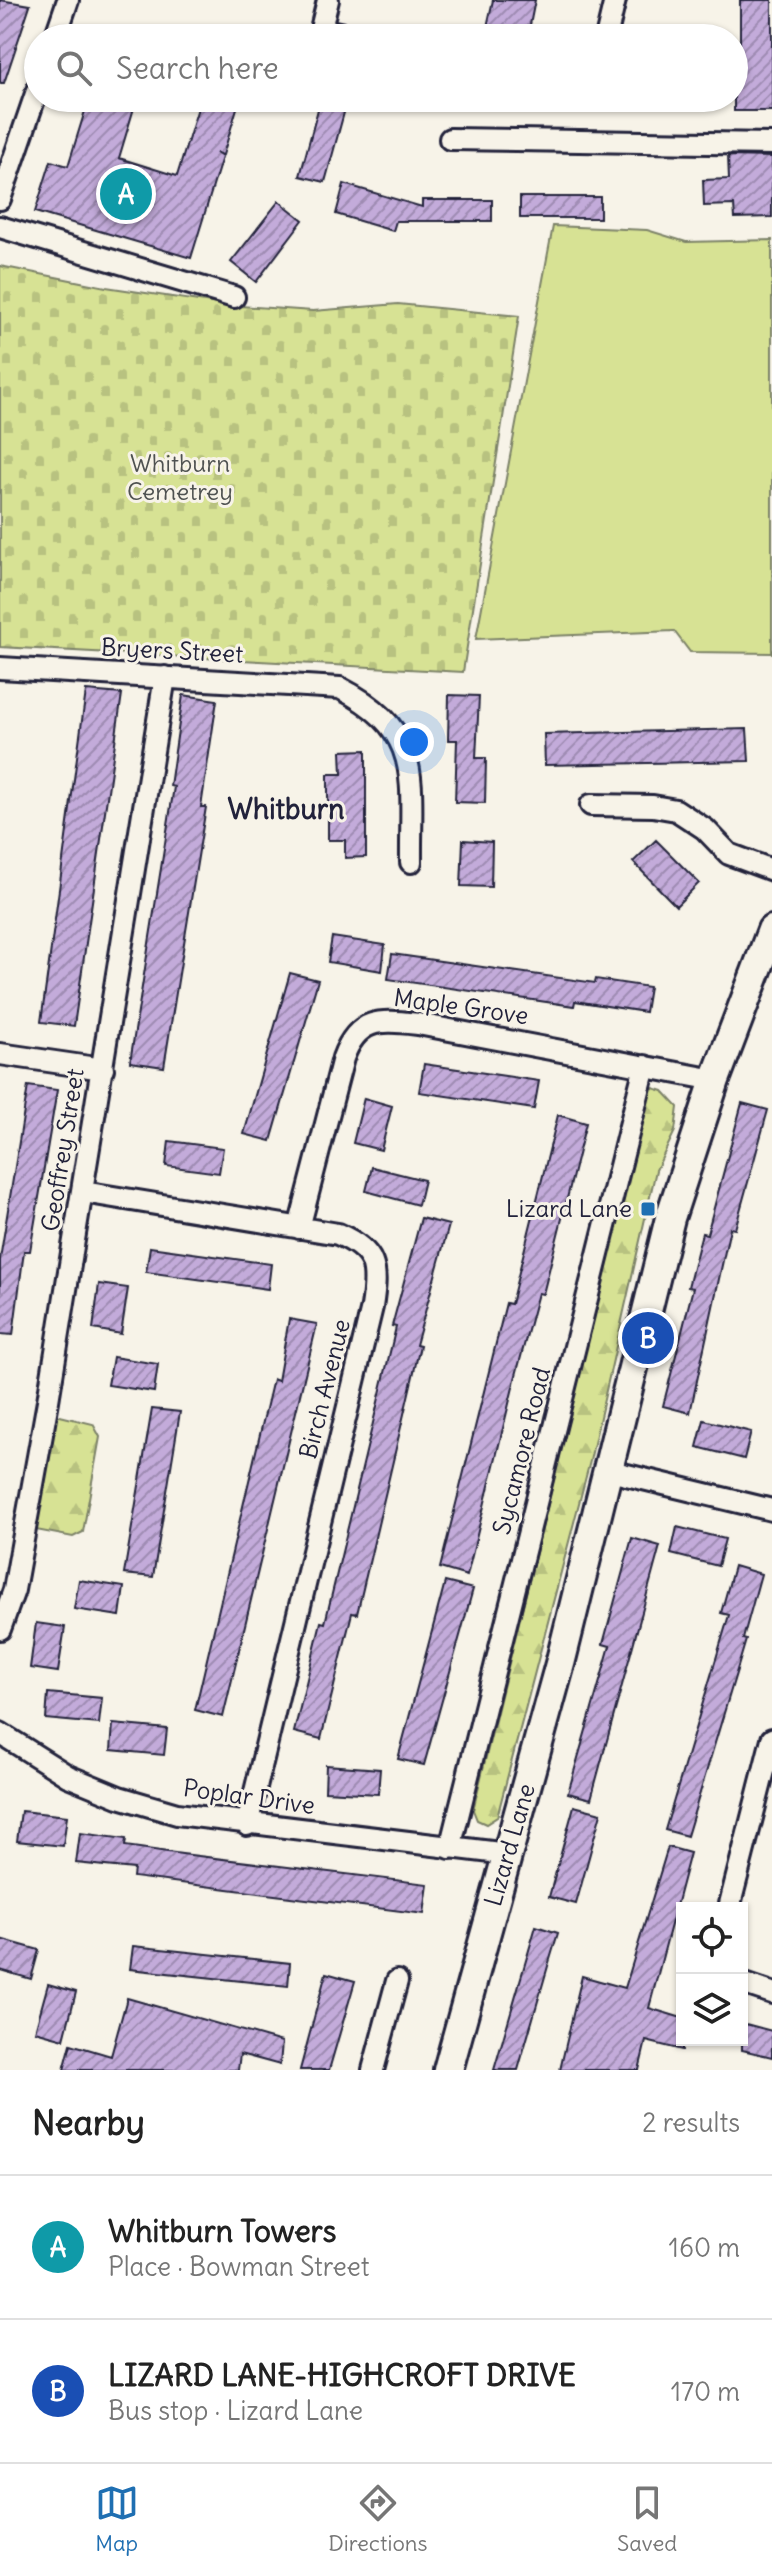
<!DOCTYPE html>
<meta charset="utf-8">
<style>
body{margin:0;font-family:Delius,sans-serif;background:#f6f6f6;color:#222}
.controls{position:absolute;right:24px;bottom:24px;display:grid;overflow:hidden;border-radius:0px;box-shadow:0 2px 6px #0004}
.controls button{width:72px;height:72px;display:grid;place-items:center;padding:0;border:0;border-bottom:2px solid #e0e0e0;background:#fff;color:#222;font:40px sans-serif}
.you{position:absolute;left:414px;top:742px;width:28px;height:28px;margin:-20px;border:6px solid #fff;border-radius:50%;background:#1a73e8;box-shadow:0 0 0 12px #1a73e833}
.badge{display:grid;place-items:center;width:52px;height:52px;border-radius:50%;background:#1f6fb2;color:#fff;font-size:26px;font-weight:700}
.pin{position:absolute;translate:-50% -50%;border:4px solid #fff;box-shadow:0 2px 8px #0006}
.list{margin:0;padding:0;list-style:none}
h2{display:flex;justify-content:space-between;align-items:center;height:104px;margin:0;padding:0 32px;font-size:34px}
h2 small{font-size:26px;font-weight:400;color:#767676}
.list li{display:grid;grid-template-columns:52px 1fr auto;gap:24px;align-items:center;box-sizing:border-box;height:144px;padding:0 32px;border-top:2px solid #e0e0e0}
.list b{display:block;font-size:30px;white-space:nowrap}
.list p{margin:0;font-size:26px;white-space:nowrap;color:#767676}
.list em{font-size:26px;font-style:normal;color:#767676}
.icon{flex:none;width:44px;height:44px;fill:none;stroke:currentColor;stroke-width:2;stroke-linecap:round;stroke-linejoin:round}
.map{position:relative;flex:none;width:772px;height:2070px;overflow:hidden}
.search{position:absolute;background:#fff;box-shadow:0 2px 6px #0004;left:24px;right:24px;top:24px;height:88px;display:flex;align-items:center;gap:20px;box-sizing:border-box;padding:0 28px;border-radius:44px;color:#767676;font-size:30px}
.sheet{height:392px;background:#fff}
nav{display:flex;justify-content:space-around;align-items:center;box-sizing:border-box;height:112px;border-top:2px solid #e0e0e0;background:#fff;font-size:22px;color:#767676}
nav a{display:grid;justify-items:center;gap:4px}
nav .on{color:#1f6fb2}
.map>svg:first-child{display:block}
.forest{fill:url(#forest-firs);stroke:#7c8268;stroke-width:2}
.cemetery{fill:url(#cemetery-stones);stroke:#7c8268;stroke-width:2}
.garden{fill:#d7e294;stroke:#7c8268;stroke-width:2}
.building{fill:url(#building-hatch);stroke:#22223b;stroke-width:2}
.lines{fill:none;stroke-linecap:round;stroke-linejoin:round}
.street-casing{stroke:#22223b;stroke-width:26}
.secondary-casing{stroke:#22223b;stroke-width:34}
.street{stroke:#f7f3e8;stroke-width:20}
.secondary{stroke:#f7f3e8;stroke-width:28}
.poi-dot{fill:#1f6fb2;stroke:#f7f3e8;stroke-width:3}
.labels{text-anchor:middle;stroke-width:6;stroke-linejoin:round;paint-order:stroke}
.park-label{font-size:24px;fill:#4f5251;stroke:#f7f3e8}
.street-label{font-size:24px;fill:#22223b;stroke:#f7f3e8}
.poi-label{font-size:24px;fill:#22223b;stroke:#f7f3e8;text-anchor:end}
.quarter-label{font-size:28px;font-weight:bold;fill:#22223b;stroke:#f7f3e8}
</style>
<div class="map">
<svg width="772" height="2070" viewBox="0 0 772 2070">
<defs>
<pattern id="forest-firs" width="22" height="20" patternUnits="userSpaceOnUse" patternTransform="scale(2)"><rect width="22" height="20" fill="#d7e294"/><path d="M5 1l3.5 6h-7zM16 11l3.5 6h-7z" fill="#b8c280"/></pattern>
<pattern id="cemetery-stones" width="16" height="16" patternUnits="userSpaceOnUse" patternTransform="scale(2)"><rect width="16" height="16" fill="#d7e294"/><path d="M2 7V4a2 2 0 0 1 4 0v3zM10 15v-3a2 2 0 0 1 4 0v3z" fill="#b8c280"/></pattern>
<pattern id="building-hatch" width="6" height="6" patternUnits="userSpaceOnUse" patternTransform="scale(2)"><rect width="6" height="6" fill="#c3abda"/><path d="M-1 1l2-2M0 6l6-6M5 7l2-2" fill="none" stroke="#9e8bb2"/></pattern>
</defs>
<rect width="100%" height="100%" fill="#f7f3e8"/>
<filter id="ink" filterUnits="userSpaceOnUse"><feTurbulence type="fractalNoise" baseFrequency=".0125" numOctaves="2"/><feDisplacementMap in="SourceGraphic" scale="16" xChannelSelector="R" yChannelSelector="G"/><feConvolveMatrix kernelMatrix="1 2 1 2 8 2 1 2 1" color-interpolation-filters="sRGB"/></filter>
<g filter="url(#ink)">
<path class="forest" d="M650,1087L663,1091L678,1107L675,1131L656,1170L590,1461L497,1817L486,1824L477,1820L473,1810Z
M56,1415L93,1424L100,1437L83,1532L73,1537L36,1530Z"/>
<path class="cemetery" d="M0,266L106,287L225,305L313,311L398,304L519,316L463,672L0,647Z"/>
<path class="garden" d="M553,226L647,230L686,242L772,240V653L690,652L674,631L476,639Z"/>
<path class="building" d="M0,0L30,5L4,83H0Z
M493,0H535L528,35L487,27Z
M740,0H772V111H734V60H740Z
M89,98H137L119,158L177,176L201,98H240L223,155L216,153L222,157L191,258L35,212L51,161L68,166Z
M321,98H348L325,182L300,176Z
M728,156L772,157V217L735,218L734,205L704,206L703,180L729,179Z
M344,184L422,207V200H492V221H396L393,231L336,214Z
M520,197H600V218H520Z
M279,201L303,220L256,282L231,262Z
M86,691L122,694L74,1026L41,1022Z
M183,695L217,700L201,807H206L164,1067L130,1062L174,787L170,786Z
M449,695L479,696L476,758H486L485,803L455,802L457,740H448Z
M747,729L749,761L545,765L544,734Z
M366,750V857L345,858V840H328V774H342L341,751Z
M463,840L492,842L491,887L461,886Z
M656,840L699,883L676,906L633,862Z
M332,937L385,945L382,971L328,962Z
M392,954L595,983L596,979L649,987L645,1012L575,1001L574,1006L388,979Z
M290,973L318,980L271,1141L244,1134Z
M424,1064L539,1081L534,1109L419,1092Z
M28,1086L57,1090L30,1251H24L13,1335L0,1334V1259Z
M364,1098L392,1106L381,1150L353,1143Z
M742,1103L768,1110L735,1229L730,1228L690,1413L663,1406L693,1288L688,1287L702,1233L707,1234Z
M558,1115L586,1123L543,1294L538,1293L515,1379L467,1576L440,1568L506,1303L511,1304Z
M169,1141L223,1148L219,1173L166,1166Z
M372,1167L424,1180L418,1205L366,1191Z
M421,1218L449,1225L416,1345L420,1346L357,1614L352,1613L321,1739L294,1732L321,1622L325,1623L396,1327L392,1326Z
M150,1247L271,1264L268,1289L146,1272Z
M99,1284L128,1288L121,1334L93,1329Z
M289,1319L317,1324L223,1717L195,1710L273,1379L278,1381Z
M113,1357L158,1364L154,1392L108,1385Z
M152,1409L180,1412L153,1577L124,1574Z
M704,1420L751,1432L744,1459L697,1447Z
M677,1527L725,1539L718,1566L671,1554Z
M632,1538L660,1546L591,1799L568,1793L610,1646L603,1644Z
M734,1566L761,1574L743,1639L746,1640L687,1836L665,1830L729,1615L721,1613Z
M79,1580L124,1587L120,1616L74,1609Z
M445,1582L473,1589L424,1765L398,1759Z
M36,1623L65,1627L58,1672L30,1668Z
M48,1693L102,1698L99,1724L46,1719Z
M113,1724L167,1729L164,1755L111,1750Z
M326,1765L380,1769L378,1794L325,1791Z
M574,1806L601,1813L576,1904L549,1897Z
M21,1811L67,1816L63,1846L17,1841Z
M80,1833L126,1839L125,1846L182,1854L428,1884L424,1914L133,1877L134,1869L76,1863Z
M668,1847L690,1853L649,2008L682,2018V2050L646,2041L639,2070H560L582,1976L625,1988Z
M536,1926L558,1933L548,1966L518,2070H494Z
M0,1939L39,1950L31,1979L0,1970Z
M133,1946L290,1963L288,1986L130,1969Z
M326,1973L355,1981L329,2070H300Z
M48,1984L76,1992L64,2039L35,2031Z
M127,1998L282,2042L280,2065L240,2054L238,2070H64L71,2044L111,2056Z
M742,2023L772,2031V2057L742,2050Z"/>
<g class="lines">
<defs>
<path id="street" d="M328,0L321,29L360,38
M55,38L68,0
M606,38L615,0
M450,139L772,144
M0,199L38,88
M0,227L234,297
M0,668L340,688C425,732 410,779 411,862
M591,805L653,806L676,810L705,829L729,854L772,870
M0,1054L103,1069
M83,1192L338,1234C377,1251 378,1268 372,1307L247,1825
M299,1228L343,1058C358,1017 380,1020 418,1024L715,1080
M610,1471L772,1510
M0,1629L14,1590L48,1401L165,677
M0,1733L68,1776L119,1797L177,1814L508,1854
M450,1848L645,1066
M729,1908L772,1739
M742,1983L772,1993
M373,2070L397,1981"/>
<path id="secondary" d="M448,2070L561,1660L670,1218L715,1080L772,930"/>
</defs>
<use href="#street" class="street-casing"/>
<use href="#secondary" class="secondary-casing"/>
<use href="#street" class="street"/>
<use href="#secondary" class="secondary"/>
</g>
</g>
<rect class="poi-dot" x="640" y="1201" width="16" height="16" rx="4"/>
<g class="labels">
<g class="park-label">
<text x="180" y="472">Whitburn<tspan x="180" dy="28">Cemetrey</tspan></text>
</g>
<g class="street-label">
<text transform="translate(172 651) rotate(3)" y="8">Bryers Street</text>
<text transform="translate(461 1007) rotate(8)" y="8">Maple Grove</text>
<text transform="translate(63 1150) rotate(-81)" y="8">Geoffrey Street</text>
<text transform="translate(325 1389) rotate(-76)" y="8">Birch Avenue</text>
<text transform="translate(522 1451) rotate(-76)" y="8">Sycamore Road</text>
<text transform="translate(249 1797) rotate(8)" y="8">Poplar Drive</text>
<text transform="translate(510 1845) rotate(-74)" y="8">Lizard Lane</text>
</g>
<g class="poi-label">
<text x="632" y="1217">Lizard Lane</text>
</g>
<g class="quarter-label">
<text x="286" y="819">Whitburn</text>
</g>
</g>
</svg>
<div class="controls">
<button><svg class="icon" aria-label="locate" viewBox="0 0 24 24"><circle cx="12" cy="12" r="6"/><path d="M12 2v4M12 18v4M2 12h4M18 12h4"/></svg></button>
<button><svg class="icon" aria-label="layers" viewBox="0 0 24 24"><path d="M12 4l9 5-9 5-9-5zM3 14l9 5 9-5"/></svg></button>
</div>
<div class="you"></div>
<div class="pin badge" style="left:126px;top:194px;background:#0f9aa8">A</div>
<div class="pin badge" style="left:648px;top:1338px;background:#1a4fb4">B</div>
<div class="search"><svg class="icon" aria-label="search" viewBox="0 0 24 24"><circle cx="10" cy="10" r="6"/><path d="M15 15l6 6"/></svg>Search here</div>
</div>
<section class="sheet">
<h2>Nearby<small>2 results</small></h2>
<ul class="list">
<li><span class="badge" style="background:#0f9aa8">A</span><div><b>Whitburn Towers</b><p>Place · Bowman Street</p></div><em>160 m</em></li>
<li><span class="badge" style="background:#1a4fb4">B</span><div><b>LIZARD LANE-HIGHCROFT DRIVE</b><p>Bus stop · Lizard Lane</p></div><em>170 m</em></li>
</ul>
</section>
<nav>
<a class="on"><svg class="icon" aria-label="map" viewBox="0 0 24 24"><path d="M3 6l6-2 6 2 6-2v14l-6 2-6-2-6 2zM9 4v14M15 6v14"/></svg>Map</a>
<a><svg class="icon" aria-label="directions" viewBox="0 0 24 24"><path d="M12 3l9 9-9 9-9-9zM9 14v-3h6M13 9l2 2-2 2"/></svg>Directions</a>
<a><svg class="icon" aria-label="saved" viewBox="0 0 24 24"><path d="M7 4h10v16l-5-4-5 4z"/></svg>Saved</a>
</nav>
